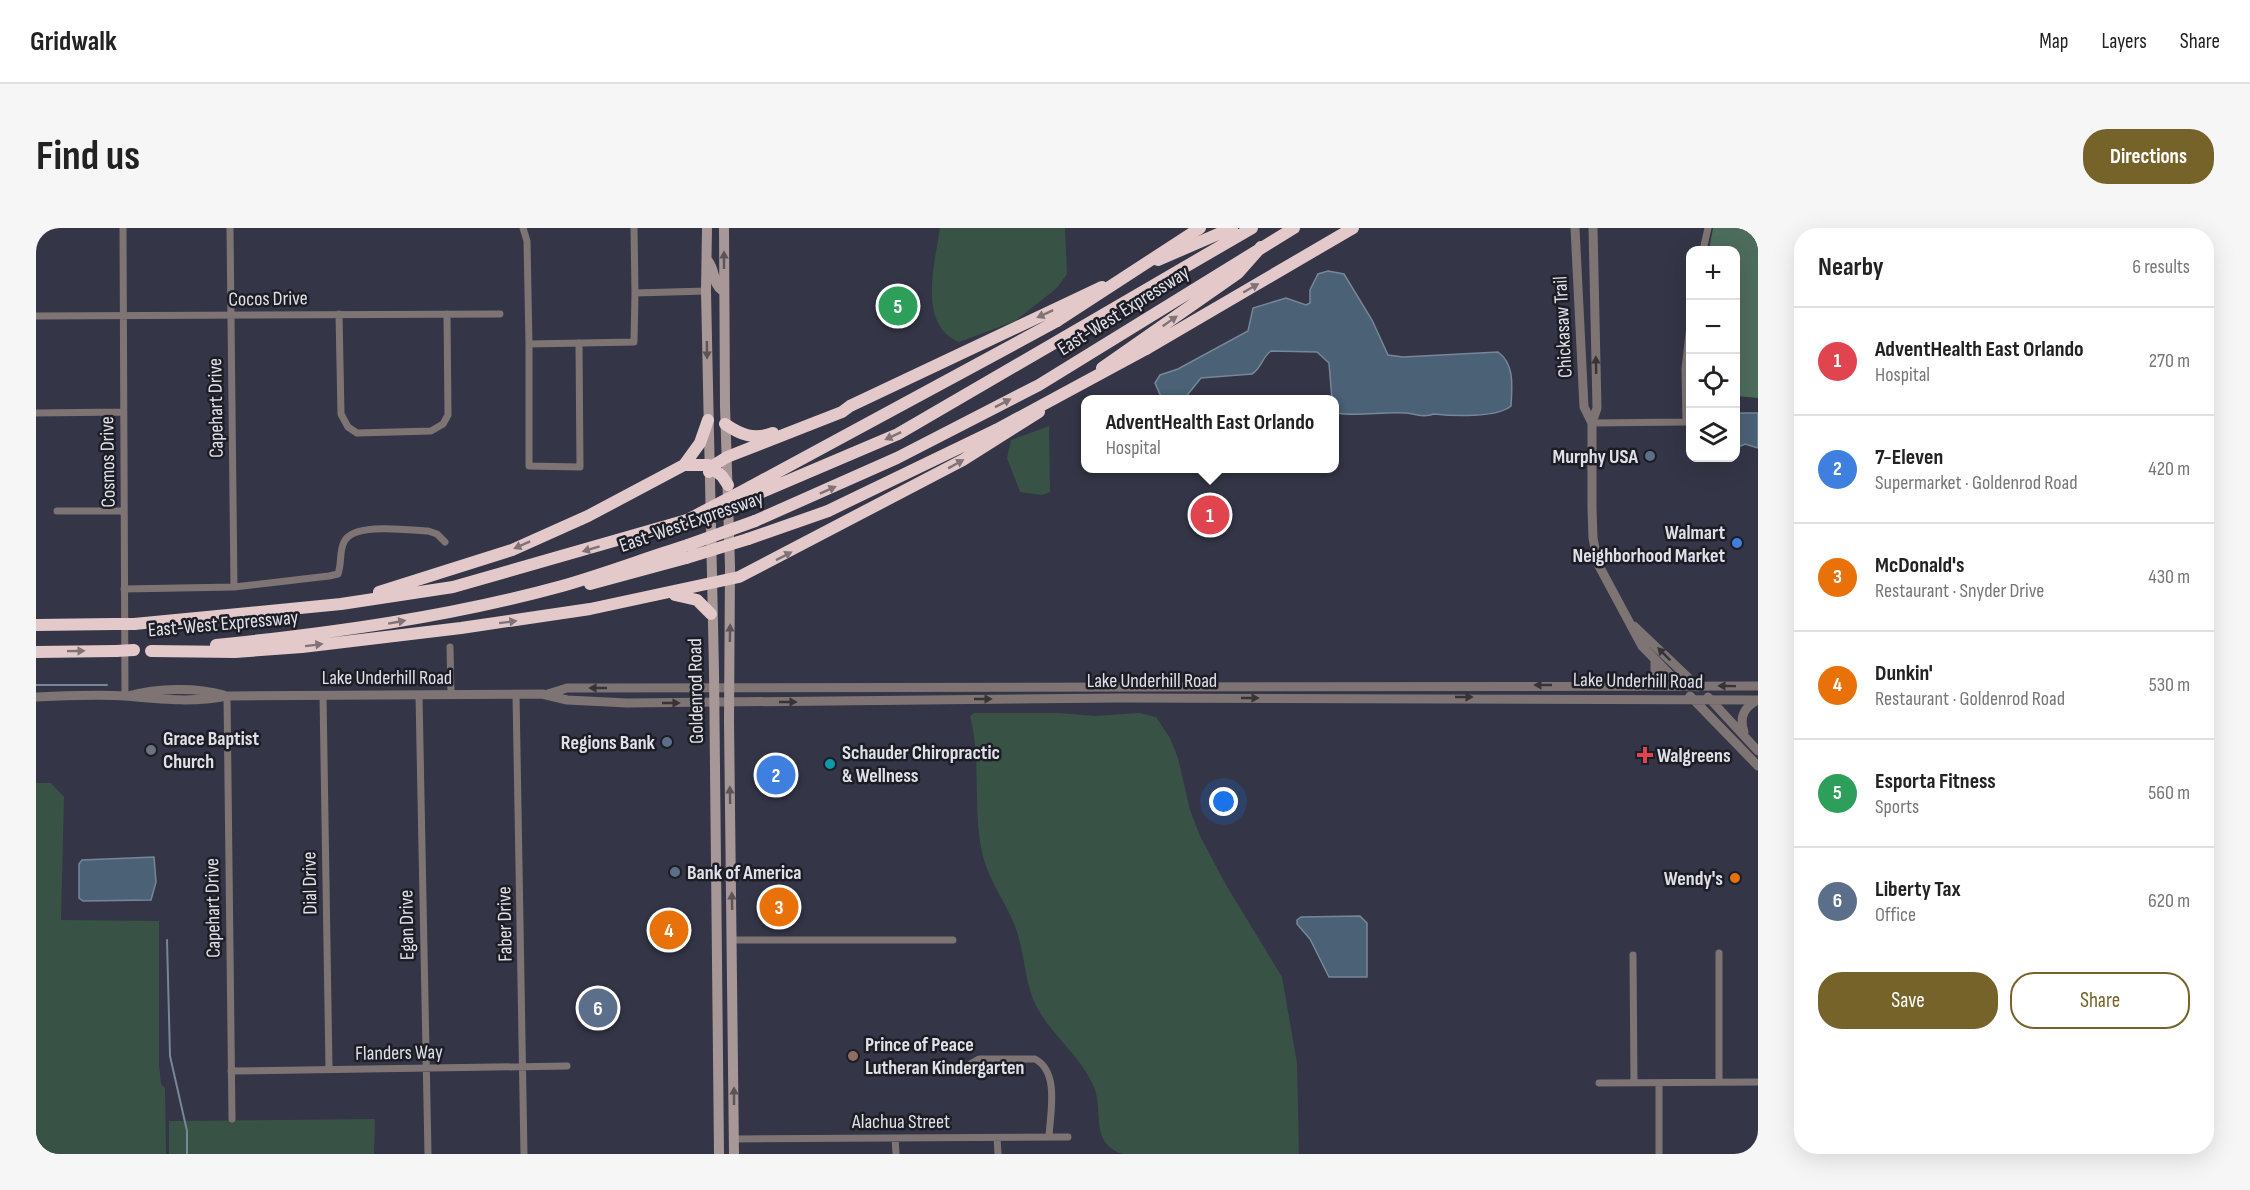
<!DOCTYPE html>
<meta charset="utf-8">
<style>
body{margin:0;font-family:"Sofia Sans Condensed",sans-serif;background:#f6f6f6;color:#222}
.controls{position:absolute;right:18px;top:18px;display:grid;overflow:hidden;border-radius:12px;box-shadow:0 6px 24px #0002}
.controls button{width:54px;height:54px;display:grid;place-items:center;padding:0;border:0;border-bottom:2px solid #e0e0e0;background:#fff;color:#222;font:30px sans-serif}
.you{position:absolute;left:1188px;top:574px;width:21px;height:21px;margin:-15px;border:4px solid #fff;border-radius:50%;background:#1a73e8;box-shadow:0 0 0 9px #1a73e833}
.badge{display:grid;place-items:center;width:39px;height:39px;border-radius:50%;background:#76632a;color:#fff;font-size:20px;font-weight:700}
.pin{position:absolute;translate:-50% -50%;border:3px solid #fff;box-shadow:0 2px 6px #0006}
.popup{position:absolute;left:1045px;top:167px;width:258px;height:78px;box-sizing:border-box;display:grid;place-content:center;border-radius:12px;background:#fff;filter:drop-shadow(0 2px 4px #0005);font-size:20px;white-space:nowrap;color:#767676}
.popup b{font-size:22px;color:#222}
.popup::after{content:'';position:absolute;left:50%;top:100%;margin-left:-12px;border:12px solid transparent;border-top-color:#fff}
.list{margin:0;padding:0;list-style:none}
h2{display:flex;justify-content:space-between;align-items:center;height:78px;margin:0;padding:0 24px;font-size:26px}
h2 small{font-size:20px;font-weight:400;color:#767676}
.list li{display:grid;grid-template-columns:39px 1fr auto;gap:18px;align-items:center;box-sizing:border-box;height:108px;padding:0 24px;border-top:2px solid #e0e0e0}
.list b{display:block;font-size:22px;white-space:nowrap}
.list p{margin:0;font-size:20px;white-space:nowrap;color:#767676}
.list em{font-size:20px;font-style:normal;color:#767676}
.actions{display:flex;gap:12px;padding:18px 24px}
.actions a{flex:1;padding:14px 0;border:2px solid #76632a;border-radius:24px;text-align:center;font-size:21px;color:#76632a}
.actions .main{background:#76632a;color:#fff}
.icon{flex:none;width:33px;height:33px;fill:none;stroke:currentColor;stroke-width:2;stroke-linecap:round;stroke-linejoin:round}
.map{position:relative;flex:none;width:1722px;height:926px;overflow:hidden;border-radius:24px}
header{display:flex;align-items:center;gap:36px;box-sizing:border-box;height:84px;padding:0 30px;background:#fff;border-bottom:2px solid #e0e0e0}
header strong{font-size:28px}
nav{display:flex;gap:33px;margin-inline-start:auto;font-size:21px}
.intro{display:flex;align-items:center;justify-content:space-between;box-sizing:border-box;height:144px;padding:0 36px}
h1{margin:0;font-size:42px}
.button{padding:15px 27px;border-radius:24px;background:#76632a;color:#fff;font-size:21px;font-weight:700}
main{display:flex;gap:36px;padding:0 36px}
aside{flex:1;background:#fff;border-radius:24px;box-shadow:0 6px 24px #0002}
.map>svg:first-child{display:block}
.green{fill:#385346}
.forest{fill:#4c6c5c}
.water{fill:#4a6176;stroke:#778799;stroke-width:1.5}
.lines{fill:none;stroke-linecap:round;stroke-linejoin:round}
.stream{stroke:#778799;stroke-width:2}
.minor{stroke:#7f7474;stroke-width:7}
.tertiary{stroke:#7f7474;stroke-width:9}
.secondary{stroke:#a89797;stroke-width:10}
.motorway{stroke:#e3c9c9;stroke-width:12}
.motorway-bridge{stroke:#e3c9c9;stroke-width:12}
.oneway{fill:#5c5458}
.oneway2{fill:#807377}
.oneway3{fill:#363339}
.service-dot{fill:#5c6f8a;stroke:#1d1d25;stroke-width:2}
.shop-dot{fill:#3f7fe0;stroke:#1d1d25;stroke-width:2}
.worship-dot{fill:#6b7280;stroke:#1d1d25;stroke-width:2}
.health-dot{fill:#e0444e;stroke:#1d1d25;stroke-width:2}
.culture-dot{fill:#0f9aa8;stroke:#1d1d25;stroke-width:2}
.food-dot{fill:#e8710a;stroke:#1d1d25;stroke-width:2}
.education-dot{fill:#8d6e63;stroke:#1d1d25;stroke-width:2}
.labels{text-anchor:middle;stroke-width:5;stroke-linejoin:round;paint-order:stroke}
.street-label{font-size:20px;fill:#e0e0eb;stroke:#1d1d25}
.poi-label{font-size:20px;font-weight:bold;fill:#e0e0eb;stroke:#1d1d25;text-anchor:start}
</style>
<header>
<strong>Gridwalk</strong>
<nav><a>Map</a><a>Layers</a><a>Share</a></nav>
</header>
<div class="intro"><h1>Find us</h1><a class="button">Directions</a></div>
<main>
<div class="map">
<svg width="1722" height="926" viewBox="0 0 1722 926">
<rect width="100%" height="100%" fill="#343546"/>
<path class="green" d="M904,0H1029L1031,46L1021,60L979,93L923,114C881,97 899,35 904,0Z
M1013,198L1014,264L1006,267L984,264L971,230L975,212Z
M938,485H1023L1059,488L1103,485L1120,489L1134,510L1142,530L1154,582L1164,608L1190,657L1246,749L1261,835L1263,926H1087C1052,915 1069,881 1057,857C1043,825 1010,803 997,771C989,750 988,725 981,704C974,681 958,661 950,638C934,590 947,537 934,488Z
M0,555H15L28,569L25,692L123,693V837L125,856L129,860L130,926H0Z
M339,891L338,926H133V893Z"/>
<path class="forest" d="M1677,0H1722V170L1700,168V22H1673Z"/>
<path class="water" d="M1292,43L1308,46L1336,92L1352,127L1367,129L1462,124C1479,136 1476,159 1475,178C1461,190 1416,188 1398,186C1387,190 1381,186 1370,185C1347,183 1323,189 1300,185L1298,172L1296,171L1293,135L1281,124L1235,123C1226,129 1226,140 1216,146L1165,150L1148,171H1126L1119,155L1124,147L1142,141L1212,103L1217,80L1250,70L1270,77L1274,75V62L1282,46Z
M1700,185H1722V220L1709,216L1700,220Z
M118,629L120,654L115,672L47,673L43,670V636L46,632Z
M1324,688L1331,695V749H1293L1274,711L1261,696V692L1265,689Z"/>
<g class="lines">
<path class="stream" d="M0,457H71
M131,712L134,828L151,903V926"/>
<path class="minor" d="M87,0L89,468
M194,0L198,359
M487,0L491,13L493,116
M598,0L599,65
M1667,22L1672,0
M303,86L305,186L312,199L321,205L395,203L407,196L412,187L411,86
M0,88L464,86
M543,115L544,239L493,238V116L598,114L599,65L670,63
M0,185L86,184
M1556,195L1650,194L1649,141L1654,97
M21,283H88
M88,361L198,359L293,348L302,346C306,335 303,324 308,314C317,294 372,302 392,303L401,306L409,314
M414,419L415,467
M480,466L488,926
M287,467L293,841
M383,467L392,926
M191,468L196,891
M697,712H917
M1683,725V854
M1597,727L1598,855
M924,842L943,831H999C1024,844 1014,886 1013,909
M195,843L531,838
M1563,855L1722,854
M1623,855V926
M859,910L860,926
M961,910L962,926
M698,911L1032,909"/>
<path class="tertiary" d="M1539,0L1548,179L1556,195
M1557,0L1561,180L1556,195V280L1557,310L1562,336L1606,418L1645,458
M1598,398L1662,459
M1608,457L1619,445V432
M512,466L531,460L1722,458
M92,468C122,460 159,459 188,467
M1654,468L1722,538
M0,469C29,468 60,466 89,468C123,471 156,475 191,468L506,466L531,472L591,475L1083,470L1722,472
M1672,469L1722,523
M1708,504C1703,489 1708,479 1722,472"/>
<path class="secondary" d="M671,0L670,63L678,443L683,926
M688,0L689,178L694,339L693,493L698,926
M672,33C680,43 676,56 687,63"/>
<path class="motorway" d="M1122,32L1196,0
M1110,121L1317,0
M1066,140L1202,45L1225,19
M689,196C705,207 718,212 737,205
M648,237L664,215L672,192
M673,244L678,237L691,229L806,184L814,178L1066,59
M714,259L1021,93
M714,269L862,206L1216,0
M719,293L861,230L1003,157L1258,0
M712,311L792,283L960,202
M554,356L650,330
M343,364L476,322L552,288L648,237H672L686,248L692,257
M639,367L661,372L675,386
M98,396L305,376L417,359L651,292
M0,397L79,396
M180,417C296,405 413,389 526,358C568,346 610,330 652,317
M115,423L199,424L266,419L425,400L554,381L703,349L927,232L1003,184
M0,424L80,423"/>
<path class="motorway-bridge" d="M1021,93L1164,0
M960,202L1110,121
M651,292L714,259
M652,317L719,293
M650,330L712,311
M79,396H98
M80,423L98,422"/>
</g>
<defs><path id="oneway-solid" d="M-6-.8H1V-3.2L6.5 0L1 3.2V.8H-6Z" transform="scale(1.5)"/></defs>
<g class="oneway">
<use href="#oneway-solid" transform="translate(688 32) rotate(-90)"/>
<use href="#oneway-solid" transform="translate(671 122) rotate(89)"/>
<use href="#oneway-solid" transform="translate(694 405) rotate(-89)"/>
<use href="#oneway-solid" transform="translate(694 567) rotate(-91)"/>
<use href="#oneway-solid" transform="translate(696 673) rotate(-91)"/>
<use href="#oneway-solid" transform="translate(698 868) rotate(-90)"/>
</g>
<g class="oneway2">
<use href="#oneway-solid" transform="translate(1215 60) rotate(-30)"/>
<use href="#oneway-solid" transform="translate(1009 86) rotate(155)"/>
<use href="#oneway-solid" transform="translate(1134 93) rotate(-35)"/>
<use href="#oneway-solid" transform="translate(967 175) rotate(-27)"/>
<use href="#oneway-solid" transform="translate(857 208) rotate(155)"/>
<use href="#oneway-solid" transform="translate(920 236) rotate(-29)"/>
<use href="#oneway-solid" transform="translate(792 262) rotate(-24)"/>
<use href="#oneway-solid" transform="translate(486 317) rotate(156)"/>
<use href="#oneway-solid" transform="translate(555 321) rotate(163)"/>
<use href="#oneway-solid" transform="translate(748 328) rotate(-27)"/>
<use href="#oneway-solid" transform="translate(361 394) rotate(-10)"/>
<use href="#oneway-solid" transform="translate(472 394) rotate(-7)"/>
<use href="#oneway-solid" transform="translate(278 417) rotate(-7)"/>
<use href="#oneway-solid" transform="translate(40 423) rotate(-1)"/>
</g>
<g class="oneway3">
<use href="#oneway-solid" transform="translate(1560 137) rotate(-91)"/>
<use href="#oneway-solid" transform="translate(1628 426) rotate(-135)"/>
<use href="#oneway-solid" transform="translate(1507 457) rotate(180)"/>
<use href="#oneway-solid" transform="translate(1691 458) rotate(-179)"/>
<use href="#oneway-solid" transform="translate(562 460) rotate(180)"/>
<use href="#oneway-solid" transform="translate(1428 469)"/>
<use href="#oneway-solid" transform="translate(1214 470)"/>
<use href="#oneway-solid" transform="translate(947 471)"/>
<use href="#oneway-solid" transform="translate(752 474)"/>
<use href="#oneway-solid" transform="translate(635 475)"/>
</g>
<g class="service-dot">
<circle cx="1614" cy="228" r="6"/>
<circle cx="631" cy="514" r="6"/>
<circle cx="639" cy="644" r="6"/>
</g>
<circle class="shop-dot" cx="1701" cy="315" r="6"/>
<circle class="worship-dot" cx="115" cy="522" r="6"/>
<path class="health-dot" d="M1606 518h6v6h6v6h-6v6h-6v-6h-6v-6h6z"/>
<circle class="culture-dot" cx="794" cy="536" r="6"/>
<circle class="food-dot" cx="1699" cy="650" r="6"/>
<circle class="education-dot" cx="817" cy="828" r="6"/>
<g class="labels">
<g class="street-label">
<text transform="translate(232 70) rotate(-1)" y="7">Cocos Drive</text>
<text transform="translate(1087 82) rotate(-32)" y="7">East-West Expressway</text>
<text transform="translate(1526 99) rotate(-93)" y="7">Chickasaw Trail</text>
<text transform="translate(179 180) rotate(-91)" y="7">Capehart Drive</text>
<text transform="translate(71 234) rotate(-91)" y="7">Cosmos Drive</text>
<text transform="translate(655 293) rotate(-19)" y="7">East-West Expressway</text>
<text transform="translate(187 395) rotate(-5)" y="7">East-West Expressway</text>
<text x="351" y="456">Lake Underhill Road</text>
<text x="1116" y="459">Lake Underhill Road</text>
<text transform="translate(1602 452) rotate(1)" y="7">Lake Underhill Road</text>
<text transform="translate(659 463) rotate(-91)" y="7">Goldenrod Road</text>
<text transform="translate(273 655) rotate(-91)" y="7">Dial Drive</text>
<text transform="translate(176 680) rotate(-91)" y="7">Capehart Drive</text>
<text transform="translate(468 696) rotate(-91)" y="7">Faber Drive</text>
<text transform="translate(370 697) rotate(-91)" y="7">Egan Drive</text>
<text transform="translate(363 824) rotate(-1)" y="7">Flanders Way</text>
<text x="865" y="900">Alachua Street</text>
</g>
<g class="poi-label">
<text x="1602" y="235" text-anchor="end">Murphy USA</text>
<text x="1689" y="311" text-anchor="end">Walmart<tspan x="1689" dy="23">Neighborhood Market</tspan></text>
<text x="127" y="517">Grace Baptist<tspan x="127" dy="23">Church</tspan></text>
<text x="619" y="521" text-anchor="end">Regions Bank</text>
<text x="806" y="531">Schauder Chiropractic<tspan x="806" dy="23">&amp; Wellness</tspan></text>
<text x="1621" y="534">Walgreens</text>
<text x="651" y="651">Bank of America</text>
<text x="1687" y="657" text-anchor="end">Wendy's</text>
<text x="829" y="823">Prince of Peace<tspan x="829" dy="23">Lutheran Kindergarten</tspan></text>
</g>
</g>
</svg>
<div class="controls">
<button>+</button>
<button>−</button>
<button><svg class="icon" aria-label="locate" viewBox="0 0 24 24"><circle cx="12" cy="12" r="6"/><path d="M12 2v4M12 18v4M2 12h4M18 12h4"/></svg></button>
<button><svg class="icon" aria-label="layers" viewBox="0 0 24 24"><path d="M12 4l9 5-9 5-9-5zM3 14l9 5 9-5"/></svg></button>
</div>
<div class="you"></div>
<div class="pin badge" style="left:1174px;top:287px;background:#e0444e">1</div>
<div class="popup"><b>AdventHealth East Orlando</b>Hospital</div>
<div class="pin badge" style="left:740px;top:547px;background:#3f7fe0">2</div>
<div class="pin badge" style="left:743px;top:679px;background:#e8710a">3</div>
<div class="pin badge" style="left:633px;top:702px;background:#e8710a">4</div>
<div class="pin badge" style="left:862px;top:78px;background:#2e9e5b">5</div>
<div class="pin badge" style="left:562px;top:780px;background:#5c6f8a">6</div>
</div>
<aside>
<h2>Nearby<small>6 results</small></h2>
<ul class="list">
<li><span class="badge" style="background:#e0444e">1</span><div><b>AdventHealth East Orlando</b><p>Hospital</p></div><em>270 m</em></li>
<li><span class="badge" style="background:#3f7fe0">2</span><div><b>7-Eleven</b><p>Supermarket · Goldenrod Road</p></div><em>420 m</em></li>
<li><span class="badge" style="background:#e8710a">3</span><div><b>McDonald's</b><p>Restaurant · Snyder Drive</p></div><em>430 m</em></li>
<li><span class="badge" style="background:#e8710a">4</span><div><b>Dunkin'</b><p>Restaurant · Goldenrod Road</p></div><em>530 m</em></li>
<li><span class="badge" style="background:#2e9e5b">5</span><div><b>Esporta Fitness</b><p>Sports</p></div><em>560 m</em></li>
<li><span class="badge" style="background:#5c6f8a">6</span><div><b>Liberty Tax</b><p>Office</p></div><em>620 m</em></li>
</ul>
<div class="actions"><a class="main">Save</a><a>Share</a></div>
</aside>
</main>
